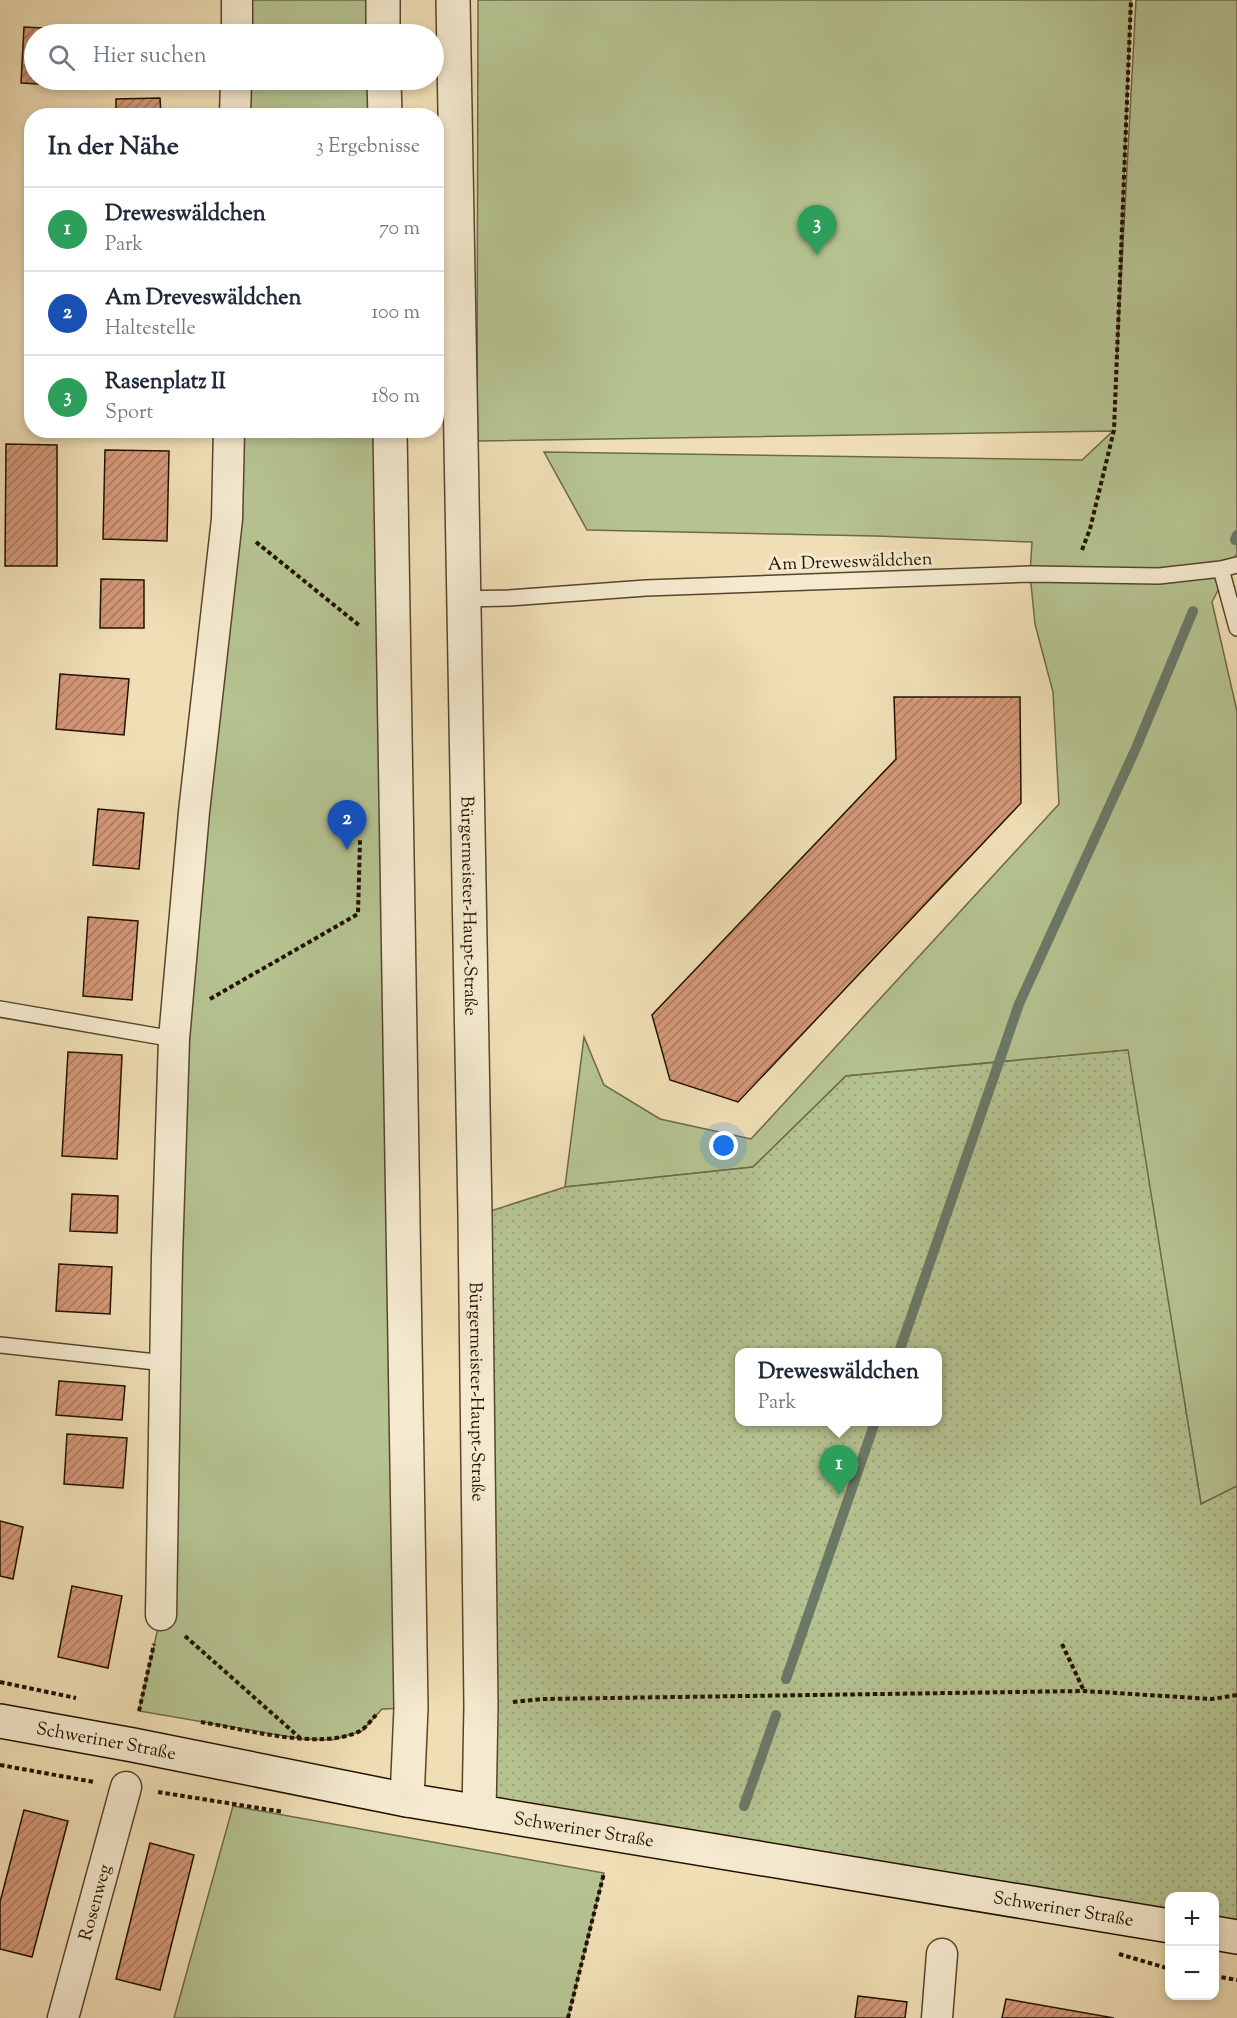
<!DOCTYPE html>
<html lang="de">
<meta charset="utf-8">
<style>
body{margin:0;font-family:"Sorts Mill Goudy",serif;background:#f6f6f7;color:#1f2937}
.controls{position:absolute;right:18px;bottom:18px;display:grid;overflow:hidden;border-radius:12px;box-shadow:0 3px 9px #0003}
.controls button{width:54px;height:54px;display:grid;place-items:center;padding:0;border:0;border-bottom:2px solid #e0e1e3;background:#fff;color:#1f2937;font:30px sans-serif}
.you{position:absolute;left:724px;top:1146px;width:21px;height:21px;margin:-15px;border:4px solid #fff;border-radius:50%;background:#1a73e8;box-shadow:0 0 0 9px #1a73e833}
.badge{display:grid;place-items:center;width:39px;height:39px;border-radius:50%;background:#1a73e8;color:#fff;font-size:20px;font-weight:700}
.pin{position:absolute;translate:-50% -50px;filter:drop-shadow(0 2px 3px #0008)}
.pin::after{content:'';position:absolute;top:32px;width:21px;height:18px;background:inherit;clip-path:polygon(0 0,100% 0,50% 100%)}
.popup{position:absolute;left:735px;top:1348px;width:207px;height:78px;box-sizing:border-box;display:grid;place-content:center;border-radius:12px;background:#fff;filter:drop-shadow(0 2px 4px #0005);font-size:20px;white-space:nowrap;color:#747a83}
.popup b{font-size:22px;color:#1f2937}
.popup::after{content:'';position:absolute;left:50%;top:100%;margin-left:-12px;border:12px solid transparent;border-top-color:#fff}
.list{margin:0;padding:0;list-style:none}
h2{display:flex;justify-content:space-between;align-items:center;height:78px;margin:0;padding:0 24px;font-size:26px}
h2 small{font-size:20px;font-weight:400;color:#747a83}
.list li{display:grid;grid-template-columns:39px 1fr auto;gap:18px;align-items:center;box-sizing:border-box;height:84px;padding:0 24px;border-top:2px solid #e0e1e3}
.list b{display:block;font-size:22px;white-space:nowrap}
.list p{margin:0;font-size:20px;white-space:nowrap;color:#747a83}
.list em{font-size:20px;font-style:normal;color:#747a83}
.icon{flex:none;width:33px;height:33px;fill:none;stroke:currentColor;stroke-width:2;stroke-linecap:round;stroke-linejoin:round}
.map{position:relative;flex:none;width:1237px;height:2018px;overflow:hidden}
.search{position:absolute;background:#fff;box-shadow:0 3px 9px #0003;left:24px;top:24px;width:420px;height:66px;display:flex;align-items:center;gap:15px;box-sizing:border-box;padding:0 21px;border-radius:33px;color:#747a83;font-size:22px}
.panel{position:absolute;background:#fff;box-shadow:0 3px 9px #0003;left:24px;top:108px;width:420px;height:330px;border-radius:24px}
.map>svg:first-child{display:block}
.green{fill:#b5c391;stroke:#6c6a48;stroke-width:1.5}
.park{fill:url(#park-dots);stroke:#6c6a48;stroke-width:1.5;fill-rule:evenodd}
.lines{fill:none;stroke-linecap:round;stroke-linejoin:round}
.stream{stroke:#6a7968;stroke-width:10}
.building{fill:url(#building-hatch);stroke:#231200;stroke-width:1.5}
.service-casing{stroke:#56452d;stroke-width:18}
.minor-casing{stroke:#56452d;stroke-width:33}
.tertiary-casing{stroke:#56452d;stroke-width:36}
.secondary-casing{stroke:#231200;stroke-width:36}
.path{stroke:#231200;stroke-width:4;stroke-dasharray:4.5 3;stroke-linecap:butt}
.service{stroke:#f5eacf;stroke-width:15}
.minor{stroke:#f5eacf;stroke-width:30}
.tertiary{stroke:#f5eacf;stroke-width:33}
.secondary{stroke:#f5eacf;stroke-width:33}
.labels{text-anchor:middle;stroke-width:6;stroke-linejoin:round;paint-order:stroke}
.street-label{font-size:18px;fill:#231200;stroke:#f5eacf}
</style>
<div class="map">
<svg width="1237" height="2018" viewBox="0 0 1237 2018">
<defs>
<pattern id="park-dots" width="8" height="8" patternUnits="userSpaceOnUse" patternTransform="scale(1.5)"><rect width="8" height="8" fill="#b5c391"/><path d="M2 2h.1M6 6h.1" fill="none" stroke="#9ba67b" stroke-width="1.8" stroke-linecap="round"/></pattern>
<pattern id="building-hatch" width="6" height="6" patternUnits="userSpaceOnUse" patternTransform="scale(1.5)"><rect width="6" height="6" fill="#d49878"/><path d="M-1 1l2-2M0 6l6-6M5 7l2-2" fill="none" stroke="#ac7b60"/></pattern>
</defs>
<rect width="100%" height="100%" fill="#f0dfb5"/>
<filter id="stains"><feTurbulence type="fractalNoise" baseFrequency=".00333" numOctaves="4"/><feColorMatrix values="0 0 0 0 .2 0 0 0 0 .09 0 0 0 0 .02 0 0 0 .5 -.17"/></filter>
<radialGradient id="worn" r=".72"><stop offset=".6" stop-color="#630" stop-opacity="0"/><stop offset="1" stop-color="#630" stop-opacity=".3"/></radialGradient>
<path class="green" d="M240,0H383V34H240Z
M478,0H1131L1117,357L1136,0H1237V553L1212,602L1237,711V1486L1201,1504L1127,1050L846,1076L753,1167L565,1187L584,1037L604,1085L660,1119L751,1139L1059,804L1053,692L1035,624L1030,574L1032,542L876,536L587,530L544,452L1082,460L1113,431L477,441Z
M238,80H384L385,115L238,116Z
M230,431H390L411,1708L382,1709L362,1731L332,1740L302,1739L139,1711L161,1615L165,1363Z
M233,1806L604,1873L568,2018H174Z"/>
<path class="park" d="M1128,1050L1201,1504L1237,1486V1936L1215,1932L1214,1896H1170L1169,1924L479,1812L475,1216L565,1187L753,1167L846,1076ZM740,1352H938V1422H740Z"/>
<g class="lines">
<path class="stream" d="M1235,540L1237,535
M899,1352L1019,1004L1136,748L1193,611
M786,1679L875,1422
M744,1806L776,1715"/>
</g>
<path class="building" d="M24,27L79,30V34H34V80H76V86L21,83Z
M160,98L161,116H116V99Z
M6,444L57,445V566H5Z
M105,450L169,451L167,541L103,539Z
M101,579L144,580V628H100Z
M60,674L129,679L124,735L56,729Z
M894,697H1020L1021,803L738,1102L670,1080L652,1015L896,759Z
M98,809L144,813L139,869L93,865Z
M88,917L138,921L132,1000L83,996Z
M68,1052L122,1055L117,1159L62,1156Z
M72,1194L118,1196L117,1233L70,1231Z
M59,1264L112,1267L110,1314L56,1311Z
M59,1381L125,1386L122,1420L56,1415Z
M67,1434L127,1438L123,1488L64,1484Z
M0,1521L23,1527L13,1579L0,1576Z
M72,1586L122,1596L108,1668L58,1657Z
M24,1810L68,1821L32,1957L0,1949V1902Z
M150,1843L194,1855L160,1990L116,1979Z
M858,1996L907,2002L905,2018H855Z
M1006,1999L1114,2018H1002Z"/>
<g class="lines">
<defs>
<path id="service" d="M1221,569L1237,628
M463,599L509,598L646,588L1030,574L1159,576L1221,569L1237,565
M0,1009L174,1039
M0,1345L165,1363"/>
<g id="minor">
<path d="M237,34V0"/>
<path d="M235,116L236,80"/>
<path d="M161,1615L167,1257L174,1039L194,812L227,519L229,430"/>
<path id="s1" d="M63,2018L126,1787"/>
<path d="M937,2018L942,1954"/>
</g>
<g id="tertiary">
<path d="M383,0V34"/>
<path id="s2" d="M453,0L475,1216L481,1706L479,1812"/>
<path d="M384,80L385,116"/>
<path d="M390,430L411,1708L407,1800"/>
</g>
<g id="secondary">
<path id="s3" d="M0,1721L133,1745L407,1800L1170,1926"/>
<path d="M1214,1933L1237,1937"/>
</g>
</defs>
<use href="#service" class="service-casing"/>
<use href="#minor" class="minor-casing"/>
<use href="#tertiary" class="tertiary-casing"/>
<use href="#secondary" class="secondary-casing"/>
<path class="path" d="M256,542L360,626
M1082,550L1090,529L1114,430L1131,0
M210,999L358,914L360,840
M185,1636L300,1738
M1062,1644L1084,1691
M0,1682L76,1698
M513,1702L542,1699L1084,1691L1212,1699L1237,1695
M139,1711L154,1644
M201,1722C245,1729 320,1751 360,1731C366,1728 371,1720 376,1715
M0,1765L94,1782
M158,1792L284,1812
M1119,1954L1170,1969
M1214,1976L1237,1980
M568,2018L604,1873"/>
<use href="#service" class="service"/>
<use href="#minor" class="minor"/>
<use href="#tertiary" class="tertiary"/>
<use href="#secondary" class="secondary"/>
</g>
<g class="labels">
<g class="street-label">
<text transform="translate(850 561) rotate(-2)" y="6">Am Dreweswäldchen</text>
<text dy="6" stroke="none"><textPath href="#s2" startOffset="906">Bürgermeister-Haupt-Straße</textPath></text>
<text dy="6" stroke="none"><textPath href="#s2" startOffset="1392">Bürgermeister-Haupt-Straße</textPath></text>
<text dy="6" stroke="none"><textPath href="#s3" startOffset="108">Schweriner Straße</textPath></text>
<text dy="6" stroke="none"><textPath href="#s3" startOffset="594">Schweriner Straße</textPath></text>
<text dy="6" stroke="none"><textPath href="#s1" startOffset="120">Rosenweg</textPath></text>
<text dy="6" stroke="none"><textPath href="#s3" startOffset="1080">Schweriner Straße</textPath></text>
</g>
</g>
<rect width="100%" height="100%" filter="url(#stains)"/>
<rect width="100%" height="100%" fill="url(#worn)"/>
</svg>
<div class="controls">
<button>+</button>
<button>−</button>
</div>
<div class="you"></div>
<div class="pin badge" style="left:839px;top:1495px;background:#2e9e5b">1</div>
<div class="popup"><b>Dreweswäldchen</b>Park</div>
<div class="pin badge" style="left:347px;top:850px;background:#1a4fb4">2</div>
<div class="pin badge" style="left:817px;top:255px;background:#2e9e5b">3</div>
<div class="search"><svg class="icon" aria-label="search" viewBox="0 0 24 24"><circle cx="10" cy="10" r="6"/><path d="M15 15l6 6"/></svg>Hier suchen</div>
<section class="panel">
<h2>In der Nähe<small>3 Ergebnisse</small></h2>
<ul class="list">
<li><span class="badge" style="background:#2e9e5b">1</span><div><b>Dreweswäldchen</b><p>Park</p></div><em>70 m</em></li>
<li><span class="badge" style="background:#1a4fb4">2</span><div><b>Am Dreveswäldchen</b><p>Haltestelle</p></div><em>100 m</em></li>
<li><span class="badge" style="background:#2e9e5b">3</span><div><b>Rasenplatz II</b><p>Sport</p></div><em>180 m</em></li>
</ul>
</section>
</div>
